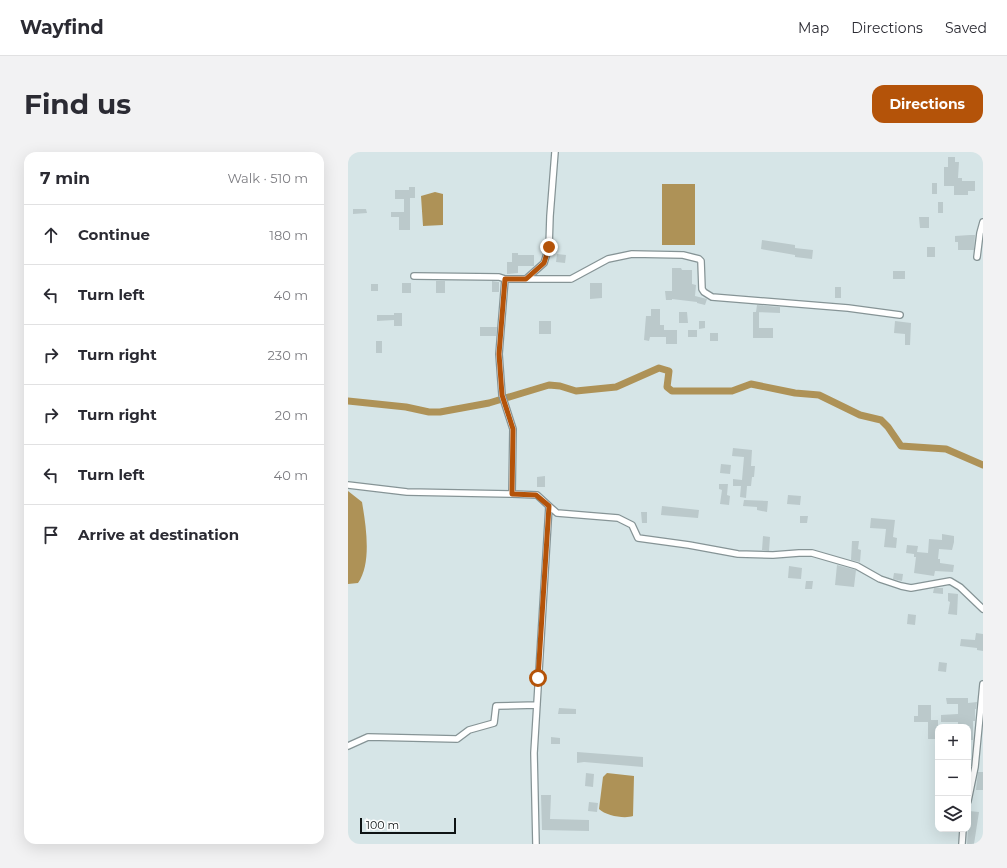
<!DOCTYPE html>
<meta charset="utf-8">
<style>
body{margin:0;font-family:Montserrat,sans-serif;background:#f2f2f3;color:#2b2b33}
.controls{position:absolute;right:12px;bottom:12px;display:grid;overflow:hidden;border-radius:8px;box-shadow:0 4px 16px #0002}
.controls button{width:36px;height:36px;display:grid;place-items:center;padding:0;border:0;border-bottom:1px solid #e1e1e2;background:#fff;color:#2b2b33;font:20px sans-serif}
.scale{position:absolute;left:12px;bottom:10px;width:96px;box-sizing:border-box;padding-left:4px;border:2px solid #0e1314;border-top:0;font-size:11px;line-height:14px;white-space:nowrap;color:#0e1314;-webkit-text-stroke:3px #fff;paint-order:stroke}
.stop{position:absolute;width:12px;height:12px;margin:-9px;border:3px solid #b45309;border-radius:50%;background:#fff}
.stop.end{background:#b45309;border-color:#fff;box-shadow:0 1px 4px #0008}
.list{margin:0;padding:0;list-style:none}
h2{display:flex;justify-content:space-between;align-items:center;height:52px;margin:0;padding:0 16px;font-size:17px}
h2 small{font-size:13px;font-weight:400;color:#7c7c81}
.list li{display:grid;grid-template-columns:26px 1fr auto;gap:12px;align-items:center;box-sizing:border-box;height:60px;padding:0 16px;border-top:1px solid #e1e1e2}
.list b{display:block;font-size:15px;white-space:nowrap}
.list em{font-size:13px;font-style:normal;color:#7c7c81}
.icon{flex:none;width:22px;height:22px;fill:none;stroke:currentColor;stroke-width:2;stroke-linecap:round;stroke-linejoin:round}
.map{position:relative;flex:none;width:635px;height:692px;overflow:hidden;border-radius:12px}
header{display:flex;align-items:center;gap:24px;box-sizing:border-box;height:56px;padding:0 20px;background:#fff;border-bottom:1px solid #e1e1e2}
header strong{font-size:19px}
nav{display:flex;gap:22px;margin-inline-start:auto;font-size:14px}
.intro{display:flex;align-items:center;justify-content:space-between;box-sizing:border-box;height:96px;padding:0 24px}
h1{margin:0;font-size:28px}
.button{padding:10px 18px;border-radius:12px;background:#b45309;color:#fff;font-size:14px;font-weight:700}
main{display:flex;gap:24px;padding:0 24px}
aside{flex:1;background:#fff;border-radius:12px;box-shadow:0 4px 16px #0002}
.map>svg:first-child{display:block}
.water{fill:#ae9257}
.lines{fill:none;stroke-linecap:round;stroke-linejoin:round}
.canal{stroke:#ae9257;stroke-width:7}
.building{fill:#bbc9cb}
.street-casing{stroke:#869496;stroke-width:8}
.street{stroke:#fff;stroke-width:5.5}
.route{stroke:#b45309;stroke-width:5}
</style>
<header>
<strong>Wayfind</strong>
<nav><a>Map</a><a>Directions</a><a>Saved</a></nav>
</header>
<div class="intro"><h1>Find us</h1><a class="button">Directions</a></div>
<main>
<aside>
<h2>7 min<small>Walk · 510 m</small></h2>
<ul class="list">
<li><svg class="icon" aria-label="ahead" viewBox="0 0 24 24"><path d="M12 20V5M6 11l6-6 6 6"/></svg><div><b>Continue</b></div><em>180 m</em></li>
<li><svg class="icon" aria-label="left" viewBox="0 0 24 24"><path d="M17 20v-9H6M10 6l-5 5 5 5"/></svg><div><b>Turn left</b></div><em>40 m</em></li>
<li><svg class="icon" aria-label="right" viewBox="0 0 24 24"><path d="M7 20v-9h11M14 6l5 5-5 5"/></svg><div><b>Turn right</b></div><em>230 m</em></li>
<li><svg class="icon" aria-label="right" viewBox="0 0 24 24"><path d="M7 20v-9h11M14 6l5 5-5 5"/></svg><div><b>Turn right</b></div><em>20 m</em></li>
<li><svg class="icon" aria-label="left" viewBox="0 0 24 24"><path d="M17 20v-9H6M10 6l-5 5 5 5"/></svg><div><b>Turn left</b></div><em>40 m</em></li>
<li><svg class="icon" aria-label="arrive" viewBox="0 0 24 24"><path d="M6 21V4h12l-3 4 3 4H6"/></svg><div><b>Arrive at destination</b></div></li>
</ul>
</aside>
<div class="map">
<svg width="635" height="692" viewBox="0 0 635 692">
<rect width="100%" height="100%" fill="#d6e5e7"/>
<path class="water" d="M314,32H347V93H314Z
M87,40L95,42V73L75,74L73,44Z
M0,339L14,350C18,374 24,411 10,431L0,432Z
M259,621L286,624L285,664C277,667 258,664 251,657L255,625Z"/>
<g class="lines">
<path class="canal" d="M0,249L58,255L81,260H92L141,251L201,233L212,234L228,239L268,235L311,216L321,219L319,235L324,239H384L403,232L447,241L471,243L512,263L533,268L540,275L553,294L598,297L635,313"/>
</g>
<path class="building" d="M600,5H607V10H611L610,26H614V29H627V39H620V43H606V34H596V15H600Z
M584,31H589V42H584Z
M61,35H67V46H62V78H51V65H43V60H56V47H47V38H61Z
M590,50H595V61H590Z
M5,57H18L19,61L5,62Z
M571,65H581V76H572Z
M622,83H627L626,98H610V90H607V84Z
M414,88L447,93V96L465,98L464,107L447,105V103L413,97Z
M579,95H587V105H579Z
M164,101H170V103H186V114H170V121L159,122V110H164Z
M209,102L218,103L217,111L208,110Z
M324,116H333L334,118H344V132L348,133L347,144L359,147L357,153L349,151V150L324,147V148H318L317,139H324Z
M545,119H557V127H545Z
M88,129H97V141H88Z
M144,129L151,130V140H144Z
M54,131H63V141H54Z
M242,131H254V146L242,147Z
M23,132H30V139H23Z
M487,135H493V146H487Z
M409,153L432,155V161L408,160Z
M303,157H312V173H316V178H329V192H318V185H302L301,189L296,188L298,164H303Z
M331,160H339L340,171H331Z
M405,160H411V176H425V186H405Z
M46,161H54V174H46V168L29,169V163H46Z
M191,169H203V182H191Z
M351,169H357V176L351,177Z
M547,169L563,171L562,193H557V182L546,181Z
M132,175H149L148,184H132Z
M340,178H349V185H340Z
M362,181H370V189H362Z
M28,189H34V201H28Z
M385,296L404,298L403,314H407L406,325H404L403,334H399L398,346L392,345L393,334H385V327L394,328L396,305L384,304Z
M373,312L383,313L382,322L372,321Z
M197,324V335H189V325Z
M371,332H380L379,343L382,344L381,353L372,352L374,338L371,337Z
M440,343L453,344L452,353L439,352Z
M396,348L420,349L419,360L409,358V355L395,354Z
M314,354L351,358L350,366L313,363Z
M293,360H299V371H294Z
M452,364H460L459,371H452Z
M523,366L547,368L545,385L549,386L548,396L536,395L538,377L522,376Z
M594,382L606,384V390L604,398L591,397L590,407H592V411L606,413L605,420L587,419L586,424L566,421L568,405H566V402L558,401L559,393L570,394L569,400L580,401L581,387L594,388Z
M415,384L422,385L421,399L414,398Z
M504,389H511L510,397L513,398L512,410L503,408Z
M489,413L508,418L506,435L487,433Z
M441,414L454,416L453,427L440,426Z
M546,421L555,422L554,429L545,427Z
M458,429H465L464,437H457Z
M586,436H595V442L585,441Z
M600,441L610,442L609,463L600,462L602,450L600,449Z
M560,462L568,463L567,473L559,472Z
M628,481L635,482V499L629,498V496L612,494L613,487L627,488Z
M591,510L599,511L598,520L590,519Z
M598,546H620V551L629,550L628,557H627V569H625V588H620V575H610V570H593V563L610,562V552H599Z
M570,553H583V568H590V587H580V570H566V564H570Z
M211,556L228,557V562H210Z
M203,585L212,586V592H203Z
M229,600L295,605V615L236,610L229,611Z
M630,620H635V638H628Z
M238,621L246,622L245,635L237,634Z
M193,643H203L202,667L241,668V679L194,678Z
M241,650L250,651L249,660L240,659Z
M621,659L631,660L626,692H619Z"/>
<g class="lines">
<defs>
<path id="street" d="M629,105L632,81L635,70
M66,124L151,125L157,127
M178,127H223L260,107L284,102L335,103L351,107L353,109L354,137L356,140L364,145L500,156L552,163
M0,333L59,340L164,342L165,277L154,243L151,202L157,127H178L196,111L201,95L202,64L207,0
M164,342L189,343L201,354L186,601L188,692
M201,354L209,361L270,366L284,373L290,386L341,393L390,402L425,403L451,401H464L509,414L532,427L553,434L563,436L602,429L612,435L635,457
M0,594L20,585L109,587L121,578L146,571L148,554L189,553
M620,649L627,615L635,532
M614,692L615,677"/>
</defs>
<use href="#street" class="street-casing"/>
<use href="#street" class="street"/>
</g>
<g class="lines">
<path class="route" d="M190,526L201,354L188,343L164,342L165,277L154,243L151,202L157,127H178L196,111L201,95"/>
</g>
</svg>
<div class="controls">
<button>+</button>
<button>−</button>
<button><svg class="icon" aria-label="layers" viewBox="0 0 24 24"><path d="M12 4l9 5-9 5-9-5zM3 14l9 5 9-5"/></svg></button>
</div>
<div class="scale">100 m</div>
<div class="stop" style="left:190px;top:526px"></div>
<div class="stop end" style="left:201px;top:95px"></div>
</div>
</main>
